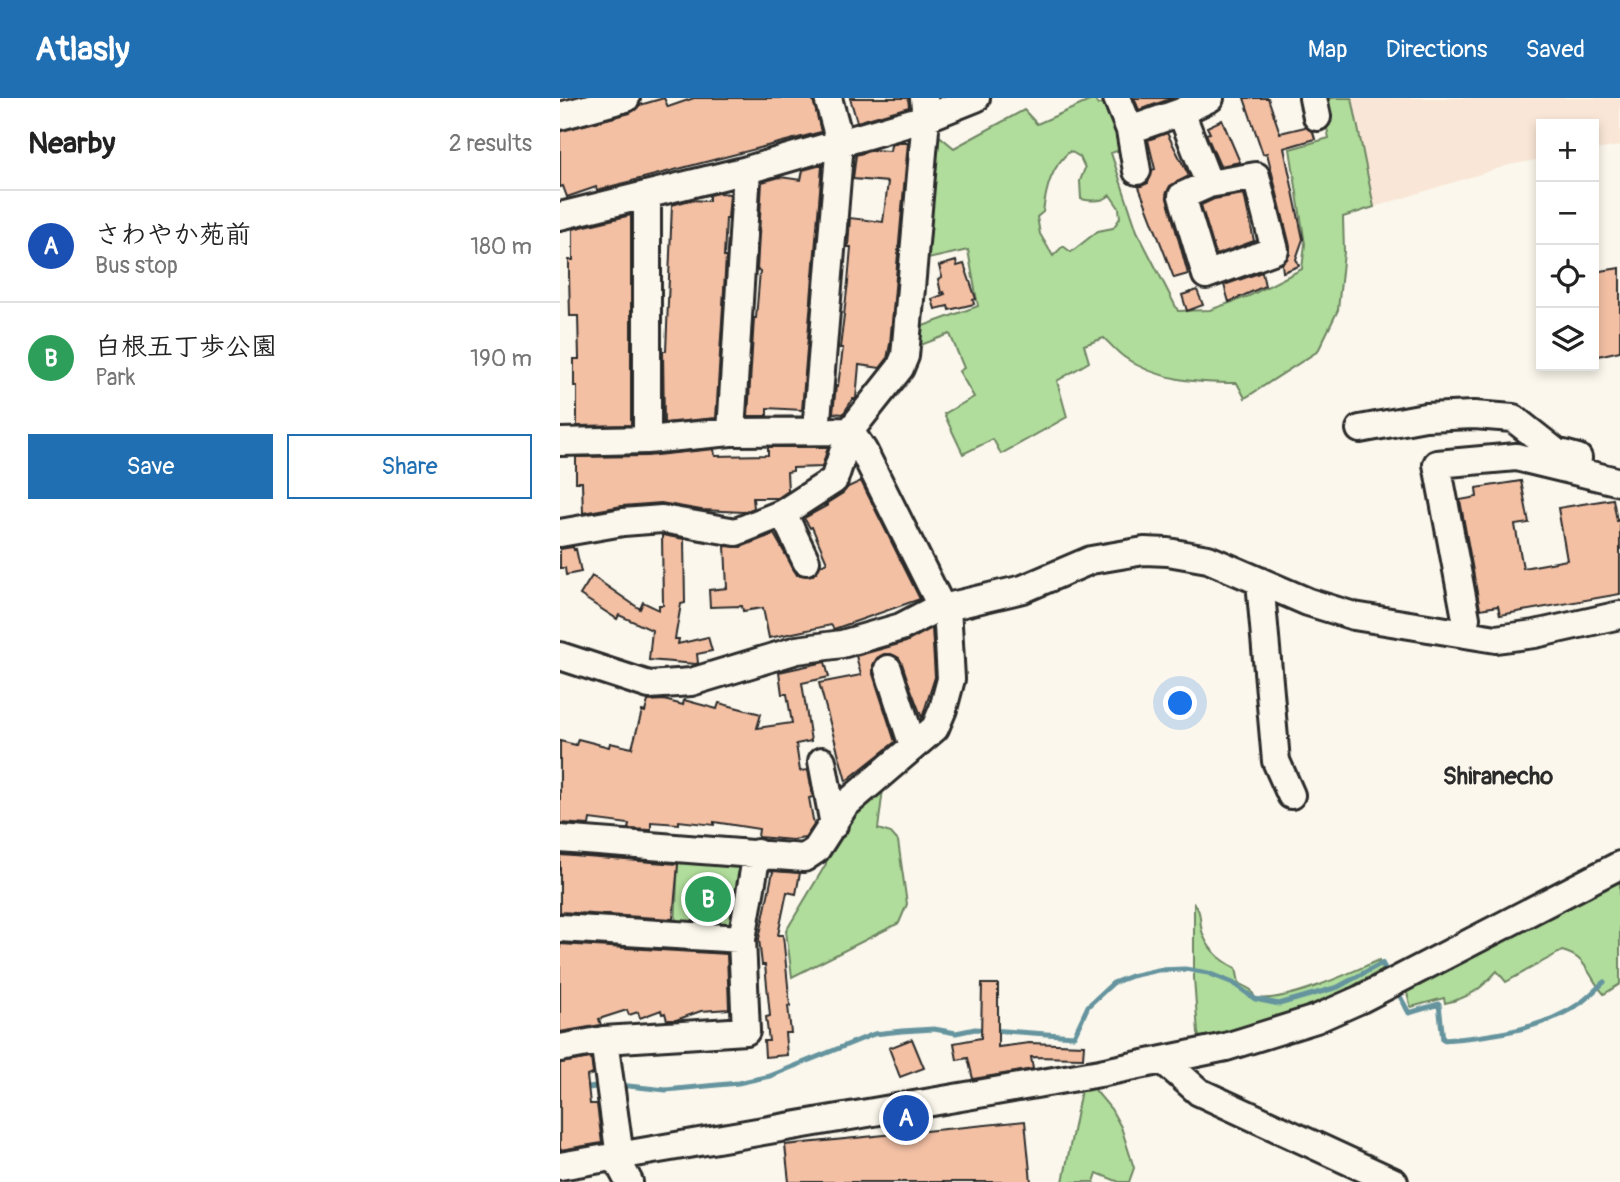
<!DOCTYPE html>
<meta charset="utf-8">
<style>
body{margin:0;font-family:Pangolin,"Klee One",sans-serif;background:#f2f2f2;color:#222}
.controls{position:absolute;right:21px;top:21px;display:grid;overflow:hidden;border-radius:0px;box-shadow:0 4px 10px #0003}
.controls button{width:63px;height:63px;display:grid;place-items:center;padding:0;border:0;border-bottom:2px solid #e0e0e0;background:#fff;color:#222;font:35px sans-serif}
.you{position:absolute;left:621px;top:606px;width:24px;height:24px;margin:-18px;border:5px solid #fff;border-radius:50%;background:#1a73e8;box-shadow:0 0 0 10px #1a73e833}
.badge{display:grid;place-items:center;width:46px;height:46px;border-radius:50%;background:#1f6fb2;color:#fff;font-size:23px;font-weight:700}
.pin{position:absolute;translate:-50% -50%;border:4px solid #fff;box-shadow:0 2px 7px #0006}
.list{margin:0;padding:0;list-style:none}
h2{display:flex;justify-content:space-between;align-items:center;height:91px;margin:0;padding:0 28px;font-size:30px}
h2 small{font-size:23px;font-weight:400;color:#767676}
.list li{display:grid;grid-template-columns:46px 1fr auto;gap:21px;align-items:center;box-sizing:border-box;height:112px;padding:0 28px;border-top:2px solid #e0e0e0}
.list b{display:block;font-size:26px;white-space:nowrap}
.list p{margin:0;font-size:23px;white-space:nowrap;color:#767676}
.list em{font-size:23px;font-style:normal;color:#767676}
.actions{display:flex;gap:14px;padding:21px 28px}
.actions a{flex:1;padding:16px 0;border:2px solid #1f6fb2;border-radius:0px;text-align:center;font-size:24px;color:#1f6fb2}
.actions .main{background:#1f6fb2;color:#fff}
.icon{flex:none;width:38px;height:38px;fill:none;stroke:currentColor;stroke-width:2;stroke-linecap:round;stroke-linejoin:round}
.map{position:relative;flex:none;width:1060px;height:1084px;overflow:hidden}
header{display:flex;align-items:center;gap:42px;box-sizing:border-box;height:98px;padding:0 35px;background:#1f6fb2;color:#fff}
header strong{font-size:33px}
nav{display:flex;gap:38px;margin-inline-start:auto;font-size:24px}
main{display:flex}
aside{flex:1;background:#fff}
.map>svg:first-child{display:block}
.built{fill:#f9e6d6}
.green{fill:#b0dd9b;stroke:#6e8463;stroke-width:2;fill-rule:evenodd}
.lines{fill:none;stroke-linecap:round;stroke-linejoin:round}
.stream{stroke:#65949e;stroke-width:5}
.building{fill:#f3c0a4;stroke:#2b2b2b;stroke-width:2}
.minor-casing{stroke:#2b2b2b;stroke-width:32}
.minor{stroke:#fbf7ec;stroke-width:26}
.labels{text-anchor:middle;stroke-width:7;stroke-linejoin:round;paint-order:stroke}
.neighbourhood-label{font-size:24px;font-weight:bold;fill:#2b2b2b;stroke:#fbf7ec}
</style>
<header>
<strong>Atlasly</strong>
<nav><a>Map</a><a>Directions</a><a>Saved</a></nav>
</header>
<main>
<aside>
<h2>Nearby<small>2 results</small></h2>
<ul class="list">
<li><span class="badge" style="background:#1a4fb4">A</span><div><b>さわやか苑前</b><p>Bus stop</p></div><em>180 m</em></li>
<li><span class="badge" style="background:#2e9e5b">B</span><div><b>白根五丁歩公園</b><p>Park</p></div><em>190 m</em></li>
</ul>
<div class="actions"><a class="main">Save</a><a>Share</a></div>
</aside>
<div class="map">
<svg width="1060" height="1084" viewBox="0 0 1060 1084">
<rect width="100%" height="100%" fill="#fbf7ec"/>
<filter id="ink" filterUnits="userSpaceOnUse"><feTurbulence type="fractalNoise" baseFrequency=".0143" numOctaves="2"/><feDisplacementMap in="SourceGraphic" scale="14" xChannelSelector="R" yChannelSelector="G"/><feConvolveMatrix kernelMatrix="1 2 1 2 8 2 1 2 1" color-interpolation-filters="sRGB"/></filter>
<g filter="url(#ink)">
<path class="built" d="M792,0H1060V48L1034,52V26H981V61L949,67L814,109Z"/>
<path class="green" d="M761,0H792L814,109L783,119L784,154L778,212L758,253L685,300L677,285C639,285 597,283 564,259C557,254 550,246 544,240L524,247L529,264L497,283L507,319L441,356L433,341L403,356L384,316L414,299L399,273L404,270L390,236L350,251L352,232L418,208L408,152L359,163L371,31L394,50L464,12L477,26L534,1L538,7L547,3L565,50L551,55L577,133L618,213L650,212L689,198L742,171L745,146L730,51L769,40ZM510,53L520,59L525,70L520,83L521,101C530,103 543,104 550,97L559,110L560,120L553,130L538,133L511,154L503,148L493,158L480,136L477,119L483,114C486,91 491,69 510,53Z
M323,691L318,731L331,735L338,743L347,806L339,825L232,879L226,833L266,766L267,746Z
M118,761L182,765L173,831L115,832Z
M1054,775L1060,784V886L1044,896C1027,878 1029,860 1002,853L946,884L937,873C921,891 909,900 885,905L884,900L851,909L845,888Z
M634,806C642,813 639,823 642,833C647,851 660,862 676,870L679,885L691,892L695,900C725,905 790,875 819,862L824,871L782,894L720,919L640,940L638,935L634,880Z
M530,986L551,1011L561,1029L574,1070L569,1084H559L537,1075L534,1084H503L522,987Z"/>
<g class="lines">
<path class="stream" d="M836,891L849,915L879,906L883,942C927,939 981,932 1019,906C1028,900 1036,891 1044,884
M59,987L106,992L178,985L210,978L314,936L342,933L374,931L396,935L415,931L514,938L528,908L553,885L571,878L598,872L625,871L648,875L673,885L695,901L719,906L778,889L822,865L828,876
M21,991L43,988"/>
</g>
<path class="building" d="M104,0L108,9L134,0H253L261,34L37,92L36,89L7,99L3,88L0,89V33L70,15L80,7Z
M290,0H348L349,9L297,24Z
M574,0H613L579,12Z
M684,0H708L720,35L745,29L753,34L755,41L724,50L743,141L736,161L739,168L723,174L722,166L730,156V148L707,55L703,56Z
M662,22L680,64L660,68L646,36L650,35L647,29Z
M607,35L629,78L610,88L606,96L628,176L614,180L579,89L588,85L592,72L595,71L588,42Z
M341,44H348L330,246L327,261L320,270L299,267L296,301H293L283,316L273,315L276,288H278L283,250H280L288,184L291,149H288L290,120L323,124L328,84L293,81L296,57L313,52L330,53L331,47Z
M258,68H262L242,312L207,310V318H188L194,220H196L200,173L197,172L202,84L220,79L241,82L243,72Z
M158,95L170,96L168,120H166L164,159H166L156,320L104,325L103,253H106L112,107L130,102L149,103V97Z
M684,96L694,143L656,157L641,107L654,101Z
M71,117V327L17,328V288H14V261H19L18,218H10L9,177V162H13V131Z
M396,163L397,168L404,166L416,201L413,202L414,206L389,212L388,208L375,211L372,201L385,196L384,194L381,195L378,181L382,179L379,168Z
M1060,170V253L1034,259V193L1036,192L1034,174Z
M702,174L705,188L669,204L664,187Z
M637,192L643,207L627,213L622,197Z
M208,349H268L262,369L233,370V373L227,374L228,393L218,400H193L194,410L184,414L141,412L101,405L62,408L23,415L22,384H16V359L87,358L154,351L155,358L208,357Z
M301,383L360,501L274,531L271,527L209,540L203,510L183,513L182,508L150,509L149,492L167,490L165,448L181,449L214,436L237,477H253L261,467L267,464L252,429L250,430L244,420L268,407H264L283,395L288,389Z
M961,383L969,425L955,427L963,470L1007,462L998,410L1053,401L1057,423L1060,422V496L940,517L938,508L920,511L900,402L917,399L916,390Z
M102,437L124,441L125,505L121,506L115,541H119L118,546L148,539L152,553L137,556L138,565L136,566L89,562L92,532L59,517L57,521L20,497L32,478L80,511L83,504L99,512V507H103Z
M13,449L14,452L16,451L21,474L6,477L5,470H0V451Z
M372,530L375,579L362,620L339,560L331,556H324L317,560L313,567V576L335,644L286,683L259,585L301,577L296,558L346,544Z
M265,564L269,579L242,585L251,643L236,646L240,673L248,672L253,699L249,700L254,727L245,740L232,742L198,739L199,731L154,724V727L119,723V726L91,724V732L68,731L69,726L30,721L29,727L0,725V643L16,647L18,641L49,649L50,645L72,650L82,613L85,614L88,603L104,602L123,607L124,602L157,611L159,605L201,616L197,630L232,625L227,596H222L219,574Z
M0,757L118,766L113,821L0,814Z
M213,773L240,775L236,796L227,794L218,837H223L230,908H228L231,935H225L227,957L205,959L204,943H209L206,919L210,918L205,867H202L199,841Z
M0,846L167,856L169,911L141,913L116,922H107L105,915L102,916L101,912L80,920L78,914L69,917L67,912L39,921L41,927L0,934Z
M422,886H438V949L469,945L524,947L523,960L471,959L473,971L413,981L408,960L397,962L394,945L421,940Z
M352,941L364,970L340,979L329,950Z
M31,960L33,976L27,978L30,1006H37L42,1045L0,1052V965Z
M465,1023L471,1084H229L225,1047Z"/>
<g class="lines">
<defs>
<path id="minor" d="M557,0L570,32L621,14L650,0
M753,0L757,19
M621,14L649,86L622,98L646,177L715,152L696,78L649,86
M0,18L66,0
M570,32L577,73
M0,118L187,72L366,20L416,0
M800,331L865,319L914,317L953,320L996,354L1018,360
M256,333L280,44L268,0
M171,334L187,72
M87,342V97
M0,344L87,342L171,334L290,333L303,352L381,508
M223,415L246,463
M0,435L63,424L102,421L176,434L223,415L274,382L290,333L340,270L345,258L366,20L364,0
M700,483L716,663L731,697
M906,520L877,366L956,359L1060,384
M0,558L89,587L131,584L237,552L282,546L341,529L381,508L387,509L463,491L531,462L584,453L608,454L648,461L748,504L794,518L936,541L975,536L1060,517
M328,571L353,648
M262,663L274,727
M0,741L244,760L256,752L285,707L375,630L383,611L391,581L387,509
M0,830L182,841
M44,942L60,1059
M0,950L44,942L186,933L182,841L197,755
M604,963L639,994L834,1084
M56,1060L69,1084
M0,1068L540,975L666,949L756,921L801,901L1060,767"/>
</defs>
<use href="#minor" class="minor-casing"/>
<use href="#minor" class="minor"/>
</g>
</g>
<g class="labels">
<g class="neighbourhood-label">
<text x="938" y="686">Shiranecho</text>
</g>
</g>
</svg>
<div class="controls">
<button>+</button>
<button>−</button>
<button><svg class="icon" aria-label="locate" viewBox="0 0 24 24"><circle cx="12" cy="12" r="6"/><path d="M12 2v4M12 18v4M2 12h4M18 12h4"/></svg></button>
<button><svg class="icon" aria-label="layers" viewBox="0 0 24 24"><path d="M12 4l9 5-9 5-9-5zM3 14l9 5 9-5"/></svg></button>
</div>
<div class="you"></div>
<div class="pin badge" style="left:346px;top:1020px;background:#1a4fb4">A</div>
<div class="pin badge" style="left:148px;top:801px;background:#2e9e5b">B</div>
</div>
</main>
